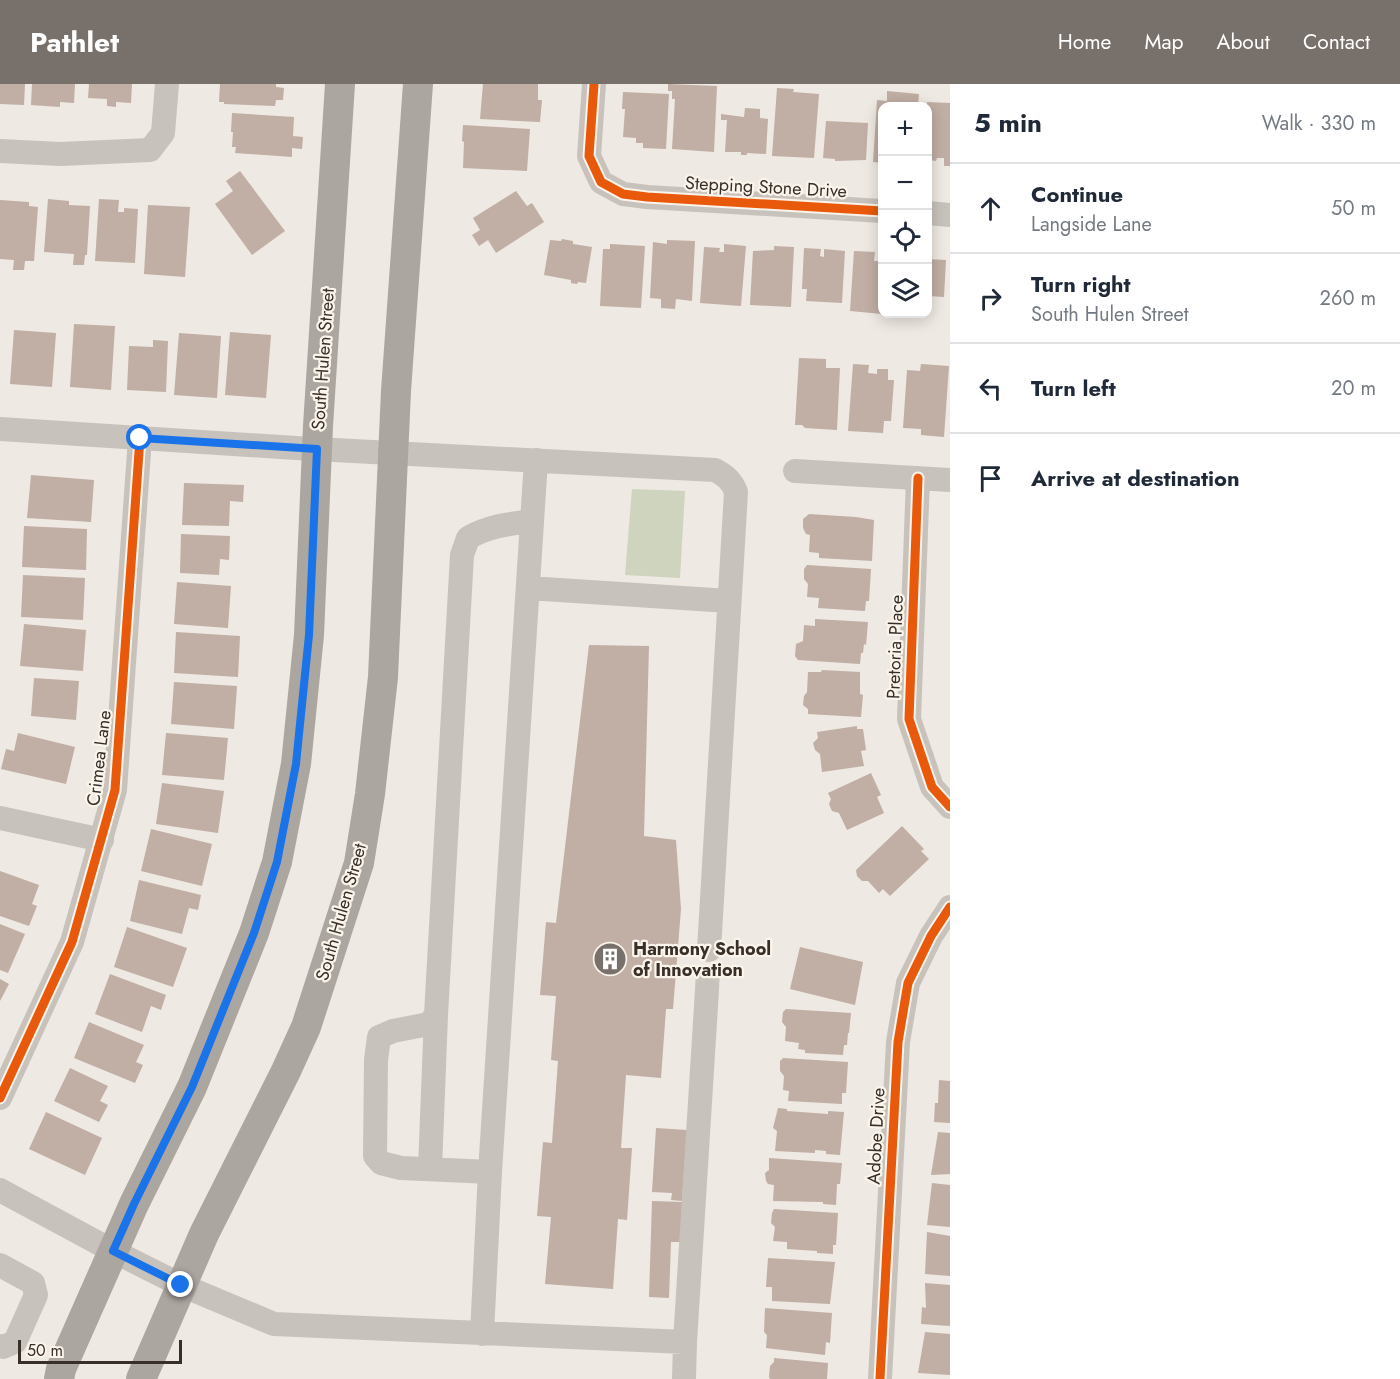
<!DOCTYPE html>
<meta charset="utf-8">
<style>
body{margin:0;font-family:Jost,sans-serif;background:#f6f6f7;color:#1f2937}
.controls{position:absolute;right:18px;top:18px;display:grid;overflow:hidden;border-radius:12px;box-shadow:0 3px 15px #0003}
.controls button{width:54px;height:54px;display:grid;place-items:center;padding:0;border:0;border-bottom:2px solid #e0e1e3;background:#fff;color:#1f2937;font:30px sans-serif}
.scale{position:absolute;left:18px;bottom:15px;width:164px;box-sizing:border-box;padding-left:6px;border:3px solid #382f29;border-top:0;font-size:16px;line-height:21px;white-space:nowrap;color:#382f29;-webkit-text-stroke:4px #faf4eb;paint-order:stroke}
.stop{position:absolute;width:18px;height:18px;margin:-14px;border:4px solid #1a73e8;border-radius:50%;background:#fff}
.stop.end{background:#1a73e8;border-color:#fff;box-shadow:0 2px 6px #0008}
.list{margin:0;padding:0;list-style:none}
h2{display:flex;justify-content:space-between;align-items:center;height:78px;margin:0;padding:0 24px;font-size:26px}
h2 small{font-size:20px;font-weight:400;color:#747a83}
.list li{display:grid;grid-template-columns:39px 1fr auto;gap:18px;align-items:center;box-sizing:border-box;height:90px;padding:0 24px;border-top:2px solid #e0e1e3}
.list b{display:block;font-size:22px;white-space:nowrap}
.list p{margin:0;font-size:20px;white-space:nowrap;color:#747a83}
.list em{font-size:20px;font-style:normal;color:#747a83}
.icon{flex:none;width:33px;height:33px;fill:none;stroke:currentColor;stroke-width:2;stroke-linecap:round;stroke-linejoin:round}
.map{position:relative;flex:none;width:950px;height:1295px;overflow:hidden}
header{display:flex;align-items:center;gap:36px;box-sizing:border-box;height:84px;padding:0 30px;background:#78706a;color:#fff}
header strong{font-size:28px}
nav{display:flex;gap:33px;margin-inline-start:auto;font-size:21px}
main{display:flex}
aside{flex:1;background:#fff}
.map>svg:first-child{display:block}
.green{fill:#ced4bd}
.building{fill:#c1aea4}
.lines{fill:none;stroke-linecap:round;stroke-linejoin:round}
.minor-tunnel{stroke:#cac4bd;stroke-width:24;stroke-dasharray:24 12;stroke-linecap:butt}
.minor{stroke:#c7c2bc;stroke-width:24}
.major{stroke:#aca6a1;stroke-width:30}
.cycleway-casing{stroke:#faf4eb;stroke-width:13}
.cycleway{stroke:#e8590c;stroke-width:9}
.route{stroke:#1a73e8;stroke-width:8}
.labels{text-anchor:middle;stroke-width:4.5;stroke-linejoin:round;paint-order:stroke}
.street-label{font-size:18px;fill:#382f29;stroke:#faf4eb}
.poi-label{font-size:18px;font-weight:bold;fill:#382f29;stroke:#faf4eb;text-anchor:start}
</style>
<header>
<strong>Pathlet</strong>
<nav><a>Home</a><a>Map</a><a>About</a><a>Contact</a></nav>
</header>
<main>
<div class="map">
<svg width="950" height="1295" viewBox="0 0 950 1295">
<rect width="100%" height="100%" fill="#eee9e2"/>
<path class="green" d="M632,405L685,407L680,494L625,491Z"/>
<path class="building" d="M0,0H25L24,21L0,20Z
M32,0H75L74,19L60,18V23L31,21Z
M89,0H132L131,19L116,18V23L107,22V15L88,14Z
M220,0H276V3L284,4L283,16H276L275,22L224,20V18H219Z
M483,0H538V16H542L540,38L480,35Z
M668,0L717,2L714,68L672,65L675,15H672V7H668Z
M777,4L794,5L793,8L819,10L814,74L772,72Z
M887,7L919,10L918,22H882V79L873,78L877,16L887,17Z
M623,8L669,10L666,65L643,64V59H636V54L623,53L625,25H622Z
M927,18L950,19V82H944V74H937L936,77L928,76Z
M745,24L760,25V34L768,35L766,70L747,69V71H741V68H725L727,36H721V30L744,33Z
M232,29L294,33L293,52L303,53L302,65L292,64V73L235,69L236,63H232L233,48H231Z
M826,37L868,39L866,76L835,77V75L823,74Z
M463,41L530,45L527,87L463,84L464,58L462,57Z
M240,87L285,147L252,171L215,120L233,107L226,97Z
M516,107L527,122L532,119L544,138L496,169L488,156L479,162L472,151L480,146L473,134Z
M48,115L69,117V121L90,122L87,171H85L84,181H73L74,170L44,168Z
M99,115L119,116L118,128H124V124L138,125L135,179L95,177Z
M0,116L29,118V122L38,123L34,177H25L24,186H13L14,176L0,175Z
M148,121L190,123L185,193L144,190Z
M562,155L573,157V160L592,163L586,199L578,198L577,200L571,199V196L544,191L550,156L561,157Z
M667,156L695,157L692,217L676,215L675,225L661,224V215L650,214L653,158L667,160Z
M610,160L645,162L641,224L600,222L603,165H610Z
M724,160L746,162L741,222L700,219L704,163L720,164L719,168H724Z
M774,162L794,163L791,223L750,221L753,167L774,166Z
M804,164L821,165L820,172L824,173V165L845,167L842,219L806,217L807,205H802Z
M854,167L875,168L874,177H878L879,172H882V230L850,227Z
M928,175L946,176L944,213L928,212Z
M74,240L115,242L111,306L70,303Z
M14,246L56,249L52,303L10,300Z
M230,248L271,251L266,314L225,311Z
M179,249L221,252L217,314L174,311Z
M153,256L168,257L166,308L127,306L129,262L153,263Z
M799,274L826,275V284H840L837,346L805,344L802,341H795Z
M853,280L869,281L868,289L877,290V285H888V296H894L891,337H884L883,349L848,347Z
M921,280L949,282L944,353L921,351V345L903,344L907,286L920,287Z
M31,391L94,396L91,438L27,434Z
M184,399L244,401L243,418L230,417L229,442L182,441Z
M809,430L856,433L874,436L872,477L819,474V469L809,468L810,451L806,450L803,444V435Z
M24,442L87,445L86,486L22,483Z
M181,450L230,452L229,476L220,475L219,491L180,489Z
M807,481L871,485L869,517H866L865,527L818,524L819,514L807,513L808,500L804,495V485Z
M23,491L85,494L83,536L21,533Z
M177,498L231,502L228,544L174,540Z
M815,535L868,538L866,561L864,560L863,569H861L860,580L798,576L795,572L796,560L803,557L804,541L815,542Z
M24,540L86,546L83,587L20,582Z
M176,548L240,552L238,593L174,589Z
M589,561L649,562L644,752L676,756L681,825L673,925H666L661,994L626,991L621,1064H632L627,1136L618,1135L613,1205L545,1200L551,1133L537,1132L543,1058L552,1059L558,977L551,976L556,912L540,911L546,838L556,839Z
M822,586L860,588V610L863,611L861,633L808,630V625L803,621L804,612L807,608L808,588H821Z
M34,594L79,597L76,636L31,632Z
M174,598L237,602L234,645L171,640Z
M857,642V645H863L866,666L861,667L864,682L822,688L820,670L815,666L813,659L818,654L817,648Z
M18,649L75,663L66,700L1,685L6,665L14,667Z
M166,649L228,654L224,696L162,691Z
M871,689L881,711L877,713L884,729L847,746L839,729L832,727L829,720L831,715L828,709Z
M162,699L224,707L218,749L156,740Z
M902,742L924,765L921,767L929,775L890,812L883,805L879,809L868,797H862L857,792L856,786Z
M151,745L212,760L202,802L141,787Z
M0,787L39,801L32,820L37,822L29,842L0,832Z
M139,796L201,811L198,826L189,824L182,850L130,837Z
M0,840L25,850L8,889L0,886Z
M127,843L187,864L173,903L114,883Z
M800,863L863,878L855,921L790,905Z
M110,890L166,911L161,926L151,922L142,948L95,930Z
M0,895L9,900L0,917Z
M786,925L851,929L849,949H848L847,961H844L843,971L805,969V966L798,965L799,959L785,957L786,943L782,938L783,928Z
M89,938L144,961L136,978L143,981L135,999L74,974Z
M783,974L848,978L846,1009H842V1020L788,1017L789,1007L783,1006L784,992L780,987V977Z
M70,984L108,1002L100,1017L108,1021L99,1038L54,1017Z
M939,996L950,997V1039L934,1038L935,1019H938Z
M778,1024L787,1025V1027L828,1030V1027L844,1028L840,1071L826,1070V1067L815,1066V1069L775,1067L777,1047L773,1044Z
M46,1028L102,1054L85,1091L29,1065Z
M656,1044L687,1046L682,1117L671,1116L672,1109L652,1108Z
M938,1048L950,1049V1090L931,1091Z
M769,1074L842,1079L840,1100H837L836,1121L823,1120V1118L773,1117L774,1101L768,1100L766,1097L765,1089L769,1086Z
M932,1099L950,1101V1143L927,1141Z
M652,1117L682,1118L681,1158H671L669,1214L649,1213Z
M774,1125L838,1129L836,1161H833V1170L817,1169V1167L787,1165V1158L773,1157L775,1143L771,1139L772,1129Z
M927,1148L950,1152V1192L925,1190Z
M768,1174L835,1178L830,1220L772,1217V1203H766Z
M925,1199L950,1201V1242L921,1240L922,1223L926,1224Z
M765,1224L832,1229L830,1259L826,1258L825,1271L766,1264L767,1251L764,1248Z
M925,1248L950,1250V1291L918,1289Z
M774,1274L828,1279L827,1295H770L769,1293L770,1282L774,1278Z"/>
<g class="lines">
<path class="minor-tunnel" d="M707,906L709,866"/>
<path class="minor" d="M594,0L589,72L601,98L623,110L647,113L882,127
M0,67L60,70L150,66L163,49L167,0
M928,129L950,131
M0,345L296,364L715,386C726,392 732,397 736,408L709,866
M795,387L950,396
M918,394L909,635L932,703L950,723
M528,504L729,517
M0,734L102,756
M0,1014L72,858L115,706L140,354
M430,1085L436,931
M490,1088L401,1084L381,1079L375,1072L376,976L379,953L393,947L429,940L436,931L462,471L468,454C488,442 509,440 532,437
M0,1106L113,1167L181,1201L274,1240L685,1258L707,906
M0,1181L33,1199L36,1211L15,1258L3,1263L0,1262
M482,1250L490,1088L536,376
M684,1295L685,1258
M880,1295L898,958L908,899L931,852L950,823"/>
<path class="major" d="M59,1295L61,1285L134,1120L192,1003L254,849L277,778L296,680L309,551L318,342L340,0
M141,1295L204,1150L286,987L306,943L359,779L370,710L383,593L396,307L418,0"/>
<defs>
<path id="cycleway" d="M594,0L589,72L601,98L623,110L647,113L882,127
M918,394L909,635L932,703L950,723
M0,1014L72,858L115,706L140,354
M880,1295L898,958L908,899L931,852L950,823"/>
</defs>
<use href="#cycleway" class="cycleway-casing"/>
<use href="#cycleway" class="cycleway"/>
</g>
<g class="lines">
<path class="route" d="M140,354L317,365L309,551L296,680L277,778L254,849L192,1003L134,1120L113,1167L181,1201"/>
</g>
<defs>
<symbol id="building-disc" viewBox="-11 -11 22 22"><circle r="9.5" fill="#78706a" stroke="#faf4eb"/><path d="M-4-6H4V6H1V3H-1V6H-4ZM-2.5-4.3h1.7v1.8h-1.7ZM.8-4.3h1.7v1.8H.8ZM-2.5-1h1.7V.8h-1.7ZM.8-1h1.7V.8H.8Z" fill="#fff"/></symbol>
</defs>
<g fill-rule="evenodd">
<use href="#building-disc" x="591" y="856" width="38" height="38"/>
</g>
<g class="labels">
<g class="street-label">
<text transform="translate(766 103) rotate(3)" y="6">Stepping Stone Drive</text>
<text transform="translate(323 275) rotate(-86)" y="6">South Hulen Street</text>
<text transform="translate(895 563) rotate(-88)" y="6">Pretoria Place</text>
<text transform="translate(99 674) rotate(-83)" y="6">Crimea Lane</text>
<text transform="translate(341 828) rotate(-74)" y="6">South Hulen Street</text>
<text transform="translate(876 1052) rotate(-87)" y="6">Adobe Drive</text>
</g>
<g class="poi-label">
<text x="633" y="871">Harmony School<tspan x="633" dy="21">of Innovation</tspan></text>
</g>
</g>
</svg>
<div class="controls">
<button>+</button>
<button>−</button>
<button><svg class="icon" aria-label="locate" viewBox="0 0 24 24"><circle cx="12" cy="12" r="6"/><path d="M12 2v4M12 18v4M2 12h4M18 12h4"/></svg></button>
<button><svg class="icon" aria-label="layers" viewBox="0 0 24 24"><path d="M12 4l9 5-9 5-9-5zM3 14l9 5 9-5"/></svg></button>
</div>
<div class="scale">50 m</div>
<div class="stop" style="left:140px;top:354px"></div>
<div class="stop end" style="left:181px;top:1201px"></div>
</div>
<aside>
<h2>5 min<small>Walk · 330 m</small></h2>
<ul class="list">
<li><svg class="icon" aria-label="ahead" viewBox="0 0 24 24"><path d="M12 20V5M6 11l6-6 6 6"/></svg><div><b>Continue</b><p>Langside Lane</p></div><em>50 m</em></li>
<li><svg class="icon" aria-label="right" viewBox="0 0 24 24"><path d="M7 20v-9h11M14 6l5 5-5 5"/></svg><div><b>Turn right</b><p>South Hulen Street</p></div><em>260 m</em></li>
<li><svg class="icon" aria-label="left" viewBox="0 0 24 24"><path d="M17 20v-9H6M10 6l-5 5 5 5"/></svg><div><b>Turn left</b></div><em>20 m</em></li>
<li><svg class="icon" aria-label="arrive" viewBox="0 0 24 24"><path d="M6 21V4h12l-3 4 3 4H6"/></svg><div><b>Arrive at destination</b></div></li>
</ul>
</aside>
</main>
